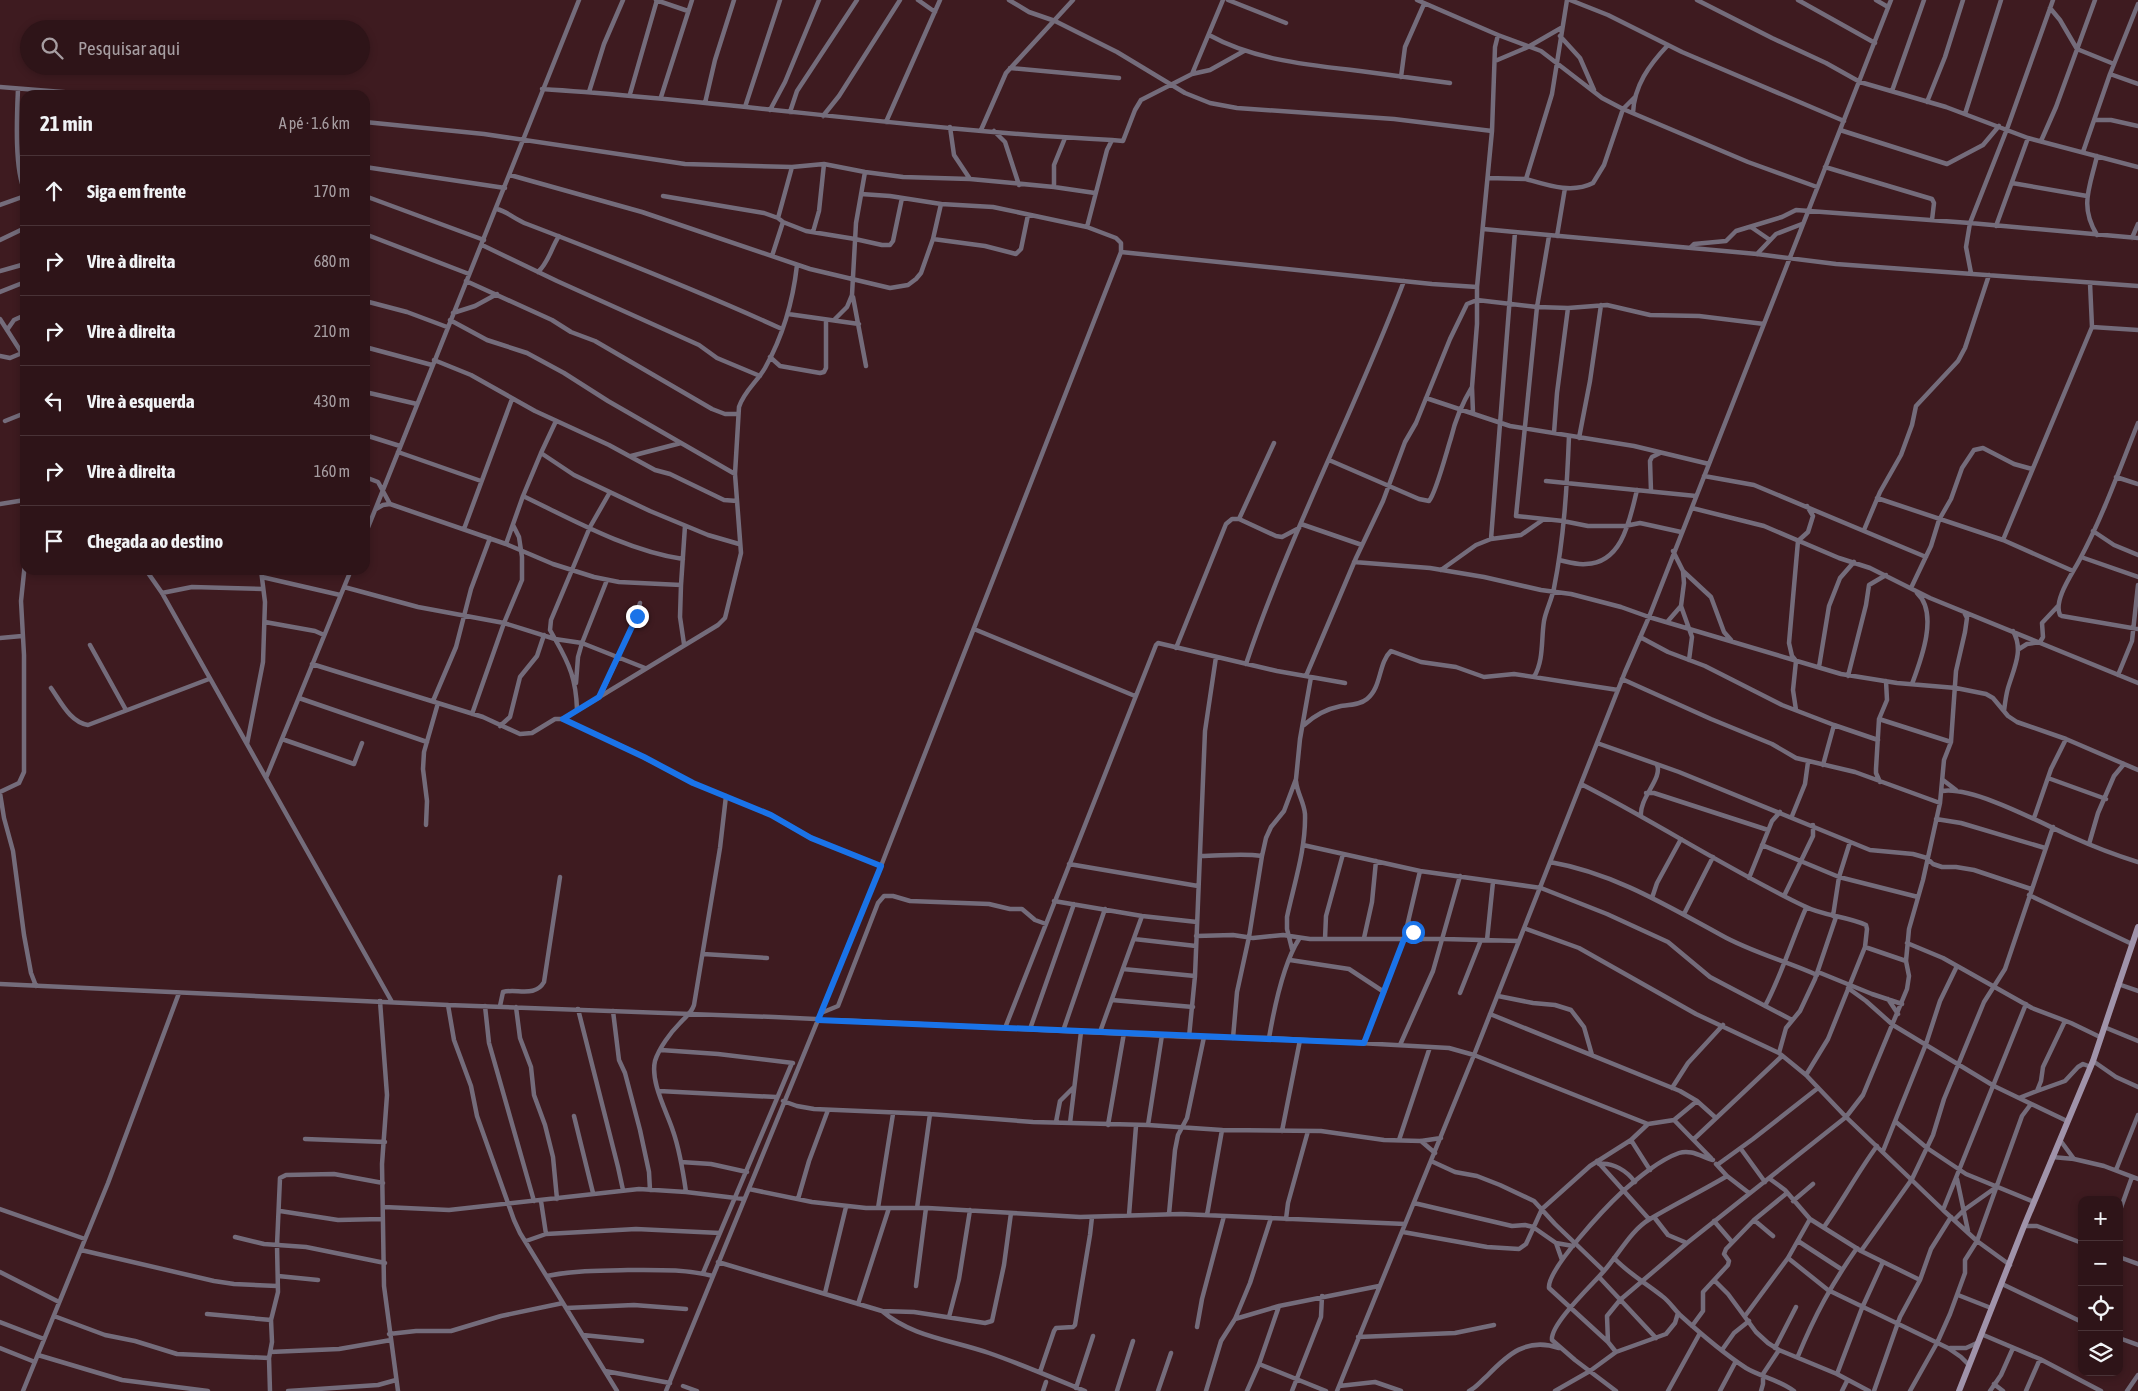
<!DOCTYPE html>
<html lang="pt">
<meta charset="utf-8">
<style>
body{margin:0;font-family:"Asap Condensed",sans-serif;background:#3a2125;color:#f1f3f6}
.controls{position:absolute;right:15px;bottom:15px;display:grid;overflow:hidden;border-radius:10px;box-shadow:0 2px 8px #0003}
.controls button{width:45px;height:45px;display:grid;place-items:center;padding:0;border:0;border-bottom:1px solid #493337;background:#2e1418;color:#f1f3f6;font:25px sans-serif}
.stop{position:absolute;width:15px;height:15px;margin:-11px;border:4px solid #1a73e8;border-radius:50%;background:#fff}
.stop.end{background:#1a73e8;border-color:#fff;box-shadow:0 1px 5px #0008}
.list{margin:0;padding:0;list-style:none}
h2{display:flex;justify-content:space-between;align-items:center;height:65px;margin:0;padding:0 20px;font-size:21px}
h2 small{font-size:16px;font-weight:400;color:#a79ea2}
.list li{display:grid;grid-template-columns:32px 1fr auto;gap:15px;align-items:center;box-sizing:border-box;height:70px;padding:0 20px;border-top:1px solid #493337}
.list b{display:block;font-size:19px;white-space:nowrap}
.list em{font-size:16px;font-style:normal;color:#a79ea2}
.icon{flex:none;width:28px;height:28px;fill:none;stroke:currentColor;stroke-width:2;stroke-linecap:round;stroke-linejoin:round}
.map{position:relative;flex:none;width:2138px;height:1391px;overflow:hidden}
.search{position:absolute;background:#2e1418;box-shadow:0 2px 8px #0003;left:20px;top:20px;width:350px;height:55px;display:flex;align-items:center;gap:12px;box-sizing:border-box;padding:0 18px;border-radius:28px;color:#a79ea2;font-size:19px}
.panel{position:absolute;background:#2e1418;box-shadow:0 2px 8px #0003;left:20px;top:90px;width:350px;height:485px;border-radius:15px}
.map>svg:first-child{display:block}
.lines{fill:none;stroke-linecap:round;stroke-linejoin:round}
.street{stroke:#746c7b;stroke-width:4.5}
.secondary{stroke:#a093aa;stroke-width:6}
.route{stroke:#1a73e8;stroke-width:6}
</style>
<div class="map">
<svg width="2138" height="1391" viewBox="0 0 2138 1391">
<rect width="100%" height="100%" fill="#3e1b20"/>
<g class="lines">
<path class="street" d="M656,0L688,11
M918,0L935,12
M1009,0L1029,12L1055,21L1117,52L1185,93L1210,103L1237,108L1394,119L1492,131
M1228,0L1286,23
M1417,0L1498,35L1541,51L1602,98L1623,109L1748,162L1817,187
M1570,0L1608,15L1682,52L1844,121
M1697,0L1772,38L1826,63L1860,82L1946,107L2028,138L2138,167
M1798,0L1875,43
M1876,0L1888,7
M2050,8L2060,20L2077,49L2114,64
M1209,35C1254,60 1309,65 1360,71C1390,75 1420,79 1450,83
M1560,36L1580,58L1594,90
M1495,61L1528,47L1561,28
M1010,68L1119,78
M1192,74L1210,70L1244,51
M2110,74L2138,84
M1401,77L1405,47L1424,4
M0,87L100,95
M18,89C17,113 14,170 25,191
M542,89C733,101 922,131 1112,140
M1892,91L1924,0
M589,92L604,44L623,0
M630,94L657,0
M661,97L692,0
M1927,102L1945,57L1963,0
M705,103L715,60L734,0
M745,107L780,0
M770,110L785,82L819,0
M790,112L797,91L857,0
M1633,113C1634,86 1649,65 1668,45
M1965,114L2001,0
M823,116L839,96L900,0
M2094,120H2111L2138,126
M365,122L484,134L685,164L792,167L824,164L865,172L903,177L970,179L1054,187L1095,193
M886,122L940,0
M950,127L954,155L970,179
M981,130L1006,73L1073,0
M1840,130L1947,164L1983,145L1999,126
M994,131L1005,142L1019,185
M2041,141L2056,107L2095,0
M2083,152L2110,74L2138,4
M2097,156C2090,187 2079,206 2097,235
M365,167L505,188
M792,167L778,218L783,222L806,231L855,239L882,245H890L893,241L902,198
M1825,167L1932,199L1934,203L1932,220
M510,175L642,212L810,269L890,288L908,285L916,279L921,273L933,239L941,204
M1488,178L1526,179L1552,94L1567,0
M1526,179C1547,185 1572,194 1593,183L1604,165L1623,109L1635,97
M2012,183L2087,196
M1054,187V165L1065,138
M861,194L890,196L941,204L993,207L1087,227
M365,196L484,240
M663,196L764,213L778,218
M0,205L25,196
M497,209C508,212 516,220 527,224C613,257 699,291 782,329
M1996,226L2028,138
M1751,227L1770,240
M1483,229L1757,254L1836,264L2138,286
M813,232L819,211L824,164
M365,234L469,274
M1549,236L1537,307L1516,516L1563,521L1588,526H1625L1640,523L1681,532
M1557,236L1565,188
M2132,238L2138,224
M933,239L985,246L1016,254L1021,249L1028,215
M0,240L25,228
M482,245L557,281L699,345L717,358L760,376
M1690,248L1694,244L1726,241L1736,231L1782,217L1796,210L1970,223L2138,238
M1121,252L1432,284L1477,287L1492,131L1495,47L1498,35
M1757,254L1776,234L1802,224
M772,256L783,222
M797,265C793,301 783,336 765,368C757,382 744,391 739,407L735,474L741,553L725,618L718,625L563,719L632,751L693,783L771,815L811,838L881,866
M0,271L25,264
M538,272C549,262 551,248 559,236
M1971,273L1966,247L1970,223L2007,129L2053,0
M466,281L552,320L571,332L595,341L712,409L725,414H738
M2090,283L2092,327L2138,330
M0,292L25,282
M853,297L866,366
M365,301L407,312L447,327
M453,313L475,306L497,294
M788,314L859,324
M0,319L25,358
M450,320L487,340L527,353L564,373L608,401L735,474
M834,320L847,307L852,295L856,223L865,172
M7,330L14,320L25,315
M365,347L432,365
M0,356L10,358L22,353
M770,357L780,366L820,373L824,372L826,368V320
M434,360L471,375L535,411L609,445L655,470L670,474L724,500L737,501
M365,392L417,404
M1426,398L1510,426L1634,446L1709,464
M1473,413L1472,387L1477,324V287
M5,421L25,413
M556,421L541,453L574,475L650,511L708,535L739,544
M2138,423C2120,468 2103,516 2080,559C2073,573 2053,600 2060,615L2062,616L2138,629
M1554,433L1557,393L1568,308
M365,435L400,446
M1579,438L1590,381L1601,305
M398,452L481,481
M631,456L681,443
M1329,460L1419,499L1429,501C1436,493 1447,450 1451,438C1455,421 1463,402 1472,387
M1704,476L1754,485L1926,557
M365,477L378,482L390,504L506,544L553,564L594,577L619,582L681,585L685,526
M2116,477L2138,484
M1546,481L1696,496
M1651,491L1650,461L1652,457L1660,453
M610,492L590,527L551,620L550,630L555,639L582,643L645,668
M523,496C573,520 628,551 683,559
M1877,498L2003,540L2073,571
M0,504L25,500
M1692,508L1764,526L1839,558L1870,568L1930,598L2138,683
M376,509L383,505L390,504
M1239,519L1276,536L1282,537L1299,528
M1301,524L1362,545
M464,529L512,399
M1864,530L1880,492L1901,455L1912,425L1916,406L1958,361L1965,348L1989,275
M2093,531L2114,545L2138,555
M365,535L579,0
M1491,539L1515,232
M2003,540L2092,327
M506,544L523,496L541,453
M1673,551L1683,571L1684,583L1681,606L1692,637L1689,660
M2081,557L2138,577
M1559,560C1568,562 1577,565 1586,564C1623,563 1630,518 1637,490
M1354,562L1430,568L1484,577L1541,590L1571,594L1621,607L1649,617L1841,674L1897,683L1956,688L1986,694L1993,698L2008,716L2017,722L2066,739L2138,770
M146,570L162,593L392,1002
M1441,570L1476,545L1491,539L1521,535L1544,519
M1683,571L1711,597L1724,632L1731,640
M262,577L340,595
M681,585L680,617L684,644
M344,587L418,607L504,623L555,639C570,665 576,680 577,709
M1911,588L1931,546L1939,520L1951,499L1962,468L1974,450L1983,448L2014,464L2032,469
M162,593L192,587L263,589
M1668,621L1681,606
M265,622L315,631L324,635
M974,629L1135,696
M1640,637L1668,652L1705,666L1782,705L1834,725L1823,765
M0,638L22,636
M90,645L126,710
M1176,648L1226,524L1232,519H1239L1274,443
M2019,649L2027,644L2040,642L2043,637L2042,623L2058,606
M312,664L483,717L520,734L532,733L555,719H563
M1246,664C1290,533 1355,410 1404,281
M1819,667L1829,606L1840,578L1854,562
M2118,675L2132,641L2138,585
M1306,676L1356,558L1383,501L1405,442L1416,423L1450,339L1467,304L1477,300L1537,307L1568,308L1607,305L1650,315L1699,316L1764,324
M1848,676L1866,605L1869,585L1886,575
M1534,677C1544,660 1541,640 1544,621C1546,610 1552,599 1554,588C1564,538 1567,487 1569,436
M1622,679L1711,719L1772,744L1796,758L1855,772L1940,803
M576,683L578,657L582,643L607,580
M1912,684C1921,660 1939,613 1917,593
M51,688C61,702 70,722 88,725L209,679
M600,696L635,620L640,603
M299,698L427,742
M433,701L456,647L471,589L490,538
M1796,710L1793,690L1796,661L1792,656L1789,643L1798,541L1808,532L1813,516L1807,506
M2004,711C2005,703 2006,695 2008,688C2014,668 2024,650 2013,631
M472,714L504,623L522,580V557L519,537L513,525
M1879,719L1951,742
M1304,725C1315,715 1326,709 1341,706C1349,705 1360,705 1367,699C1382,687 1378,663 1391,651L1421,662L1456,667L1484,677L1514,674L1618,690
M1834,725L1878,740
M500,726L510,717L520,677L537,656L544,635
M282,739L354,764L362,743
M1597,743L1679,772L1870,850L1913,854L1927,858L1933,864L1942,867H1956L1974,870L2031,889
M247,744L263,662L265,602L261,570
M266,778L351,570
M2048,778L2106,799
M1943,780L1956,790
M1880,782L1876,773V769L1879,719L1887,700L1886,681
M1581,784C1656,822 1727,869 1804,906C1823,916 1846,916 1866,925L1867,929L1865,947L1906,961
M1942,791C1973,786 2041,823 2070,836C2092,846 2115,855 2138,862
M0,792L19,783L24,772V655L21,601L25,563
M0,793L4,818L13,851L24,935L31,973L36,986
M1646,793H1654L1768,830
M1641,816C1639,798 1663,778 1657,765
M1792,816L1805,784L1808,762
M2034,818L2051,769L2066,739
M1936,819L1961,823L2045,848
M426,825L427,801L423,769L424,752L438,703
M2089,844L2098,813L2114,776L2124,764
M1303,845L1420,871L1541,888L1607,914L1668,942L1710,977L1792,1020
M1762,845L1839,877L1918,897
M1200,856C1221,856 1241,853 1262,856
M1550,862C1613,873 1666,905 1721,935C1751,952 1786,961 1817,975
M1069,864L1198,886
M1749,878L1772,821L1780,812
M2029,895L2132,944
M1784,896L1813,836V825
M1652,898L1657,883L1681,839
M1054,901L1142,916L1197,922
M1684,914L1713,857
M1833,916L1839,877L1850,842
M1409,922L1413,932L1419,938
M1524,928L1579,948L1696,1014L1779,1053L1806,1075L1846,1117L1943,1210L1977,1241L2010,1265
M1196,936L1233,935L1253,938L1283,935L1310,939H1444L1519,941
M1364,938L1372,902L1376,861
M1134,939L1196,946
M1325,939L1326,916L1343,854
M1487,940L1493,882
M1907,943L1943,958L2032,1008L2071,1023L2100,1037
M1292,949L1287,929V917C1294,884 1306,849 1305,814C1304,802 1297,793 1296,781
M703,954L767,958
M1290,960L1349,969L1384,992
M1123,969L1195,976
M1818,972L1872,994L1902,1004
M0,984L448,1005L774,1017L1189,1037L1269,1038L1449,1048L1474,1055L1648,1124
M2118,984L2138,991
M1848,988L1866,1001L1893,1025L1994,1086L2067,1121
M1460,993L1481,940
M1498,996L1533,1003L1555,1005L1571,1010L1584,1027L1592,1055
M1888,999L1898,1014
M1112,1000L1193,1007
M380,1001L387,1095L382,1164L384,1286L398,1391
M448,1005L454,1040L471,1086L477,1116L514,1220L520,1233L617,1391
M485,1006L489,1043L534,1201
M500,1006L503,992C516,988 535,998 544,982L560,877
M1765,1006C1782,974 1792,940 1806,908
M516,1007L520,1038L531,1067L534,1095L545,1125L553,1157L557,1199
M578,1009L618,1167L623,1190
M613,1011L619,1060L625,1073L640,1130L649,1172L650,1190
M821,1013L838,1006L878,903L884,896H893L910,901L989,904L1010,909H1022L1035,920L1046,924
M1490,1014L1680,1091L1697,1101L1716,1118
M2104,1027L2138,1041
M1005,1028L1156,645L1158,643L1277,671L1345,683
M1030,1029L1074,904
M1063,1031L1105,909
M1100,1032L1142,916
M1189,1037L1195,976L1205,731L1216,657
M1233,1038L1237,992L1249,937L1262,856L1266,838L1271,827L1284,811L1296,779L1300,739L1311,677
M1269,1038C1274,1009 1283,964 1299,939
M1364,1043L1404,939L1420,871
M1400,1045L1433,971L1460,876
M661,1050L718,1054L793,1063
M1779,1053L1786,1028L1800,1011L1815,979L1836,917
M2093,1061L2116,1077L2138,1087
M1806,1075L1828,1039L1865,947
M1672,1088L1688,1063L1723,1025
M659,1091L776,1097
M2037,1091L2065,1081L2078,1067L2083,1064L2091,1067
M2019,1098L2037,1091L2041,1081L2043,1067L2065,1021
M783,1101L797,1106L814,1109L930,1114L1033,1122L1148,1125L1222,1130L1321,1131L1384,1140L1421,1141L1441,1138
M574,1116L593,1193
M1674,1120L1711,1158
M1056,1122L1060,1101L1074,1087
M1896,1122L1927,1148L1966,1174L2034,1202
M1070,1123L1081,1032
M1108,1125L1124,1033
M1148,1125L1162,1035
M1282,1131L1300,1040
M305,1139L385,1142
M1694,1139L1782,1056
M1399,1140L1430,1047
M1631,1140L1650,1170
M2060,1140L2074,1159
M1421,1141L1435,1153
M1741,1149L1765,1182
M1883,1151L1926,1044L1940,1001L1957,966
M2052,1157L2074,1159L2104,1166L2138,1179
M1431,1161L1455,1172L1477,1176L1500,1185L1534,1201L1555,1224L1604,1271
M1597,1161L1649,1219
M681,1162L711,1164L747,1172
M1599,1164C1613,1162 1627,1171 1635,1182
M1716,1164L1727,1176L1749,1193
M1717,1165L1753,1139L1818,1088
M2116,1170L2138,1115
M1770,1179L1785,1190L1810,1219L1861,1251L1920,1280L1900,1317L1874,1391
M1957,1179L1968,1231
M749,1189L812,1202L866,1208H928L1080,1217L1181,1214L1405,1224
M686,1192C683,1171 680,1151 673,1131C667,1112 650,1082 655,1061C659,1048 671,1032 680,1023C686,1016 691,1014 694,1005L720,848L726,796
M798,1199L809,1161L828,1110
M541,1201L546,1234
M1793,1201L1813,1184
M1414,1203L1512,1226L1525,1225L1533,1227L1556,1243L1573,1246
M384,1207L449,1210L639,1189L686,1192L744,1199
M878,1208L893,1114
M917,1208L930,1114
M0,1209L85,1239
M1943,1210L2026,1004
M280,1211L338,1220L382,1219
M2119,1213L2132,1177
M1169,1214L1175,1150L1178,1135L1187,1118L1204,1037
M1129,1215L1136,1126
M1207,1215L1222,1130
M1654,1217L1668,1235L1687,1243
M1286,1219L1288,1203L1308,1131
M1754,1220L1773,1236
M1954,1220L1964,1210L1995,1188
M1714,1221L1732,1242
M2024,1226H2037L2082,1243
M1824,1227C1843,1200 1858,1172 1877,1146
M1403,1232L1487,1247L1519,1249L1526,1244L1542,1209L1590,1166L1631,1140L1648,1124L1674,1120L1697,1101
M235,1237L264,1244L306,1247L385,1263
M526,1241L546,1234L636,1229L720,1233
M1798,1241L1841,1269
M1556,1243L1562,1260
M81,1250L214,1281L234,1284L277,1286
M1861,1251L1912,1179L1933,1135L1944,1099L1984,1002L2005,969L2053,827
M2119,1257L2138,1264
M1614,1258C1629,1274 1646,1283 1662,1296C1669,1301 1674,1309 1680,1315C1701,1334 1723,1353 1746,1368C1761,1377 1778,1379 1794,1391
M1788,1258L1828,1290L1948,1348L1961,1357L1968,1364
M718,1262L882,1311C912,1337 952,1340 989,1353C1021,1364 1053,1378 1085,1391
M0,1272L59,1302
M703,1273L792,1063
M278,1276L318,1280
M547,1276C575,1270 601,1271 628,1270C657,1270 685,1269 713,1276
M1599,1277L1656,1338
M1714,1280L1728,1294L1756,1332L1768,1343L1779,1350L1837,1374L1869,1391
M1920,1280L1931,1249L1951,1217
M2002,1284L2082,1322
M916,1286L926,1208
M825,1293L846,1207
M1958,1295L1991,1308
M858,1304L889,1208
M566,1308L634,1305L686,1309
M882,1311L914,1312L985,1323L992,1321L1004,1265L1011,1213
M207,1314L271,1320
M54,1316L105,1335L135,1341L177,1354L269,1358
M1745,1316L1788,1258L1810,1219
M949,1317L959,1279L970,1210
M1235,1319L1279,1306L1379,1286
M0,1322L44,1339
M1692,1326L1703,1311V1292L1728,1265L1729,1261L1724,1254L1726,1249L1754,1220L1787,1193
M1197,1327L1202,1299L1224,1216
M389,1334L416,1331H451L501,1316L563,1303
M1981,1334L2040,1359L2101,1391
M583,1335L642,1341
M1358,1337L1455,1333L1494,1325
M2119,1338L2138,1345
M1608,1342L1607,1316L1620,1300L1687,1243L1846,1117L1863,1095L1907,989L1909,976L1906,961L1909,929L1923,880L1940,803L1944,760L1951,742L1956,671L1965,632L1967,618L1964,612
M0,1348L35,1362
M1775,1348L1796,1307
M1950,1348H1966L1977,1343
M1722,1350L1734,1333L1749,1321
M270,1352L339,1349L391,1340
M1616,1352L1608,1342L1549,1288C1547,1269 1607,1206 1622,1192C1638,1178 1659,1160 1679,1153C1691,1149 1702,1157 1713,1160
M38,1355L122,1380L208,1391
M1798,1356C1815,1315 1831,1285 1857,1248
M1259,1364L1279,1306
M605,1371L670,1383
M1040,1372L1054,1331L1056,1328L1073,1327L1075,1325L1090,1235L1092,1217
M1837,1374L1862,1308L1883,1262
M1994,1384L2003,1391
M683,1386L697,1391
M1339,1386L1375,1382L1401,1391
M1076,1388L1093,1336
M23,1391L108,1183L179,993
M270,1391L269,1358L272,1342L271,1320L278,1292L277,1245L280,1178L286,1175L334,1174L383,1183
M288,1391L378,1385L396,1380
M666,1391L881,866L1121,252V243L1116,238L1087,227L1107,150L1112,140L1123,141L1135,110L1141,100L1192,74L1223,0
M1043,1391L1046,1382
M1117,1391L1133,1341
M1158,1391L1171,1353
M1206,1391L1221,1341L1235,1319L1250,1283L1271,1218
M1247,1391L1259,1364L1326,1391
M1292,1391L1321,1317L1322,1296
M1337,1391L1474,1055L1625,672L1649,617L1891,0
M1469,1391C1476,1388 1481,1381 1487,1376C1508,1354 1527,1337 1559,1348
M1555,1391L1590,1371L1616,1352L1666,1334L1675,1323L1678,1313
M1616,1391L1575,1360L1552,1340C1550,1324 1593,1284 1604,1271C1619,1254 1631,1230 1650,1219C1675,1204 1702,1191 1727,1176
M1668,1391L1700,1333
M1720,1391L1736,1361
M1761,1391L1763,1384V1374L1779,1350
M1842,1391L1847,1381
M1910,1391L1937,1343L1950,1314L1965,1273V1260L1977,1241L2022,1116L2031,1104
M1990,1391L2001,1375L2013,1348
M2026,1391L2040,1359
M2127,1391L2138,1375"/>
<path class="secondary" d="M1959,1391L2024,1226L2093,1061L2138,927"/>
</g>
<g class="lines">
<path class="route" d="M637,616L599,697L563,719L644,757L693,783L771,815L811,838L881,866L818,1020L1364,1043L1404,939H1420L1413,932"/>
</g>
</svg>
<div class="controls">
<button>+</button>
<button>−</button>
<button><svg class="icon" aria-label="locate" viewBox="0 0 24 24"><circle cx="12" cy="12" r="6"/><path d="M12 2v4M12 18v4M2 12h4M18 12h4"/></svg></button>
<button><svg class="icon" aria-label="layers" viewBox="0 0 24 24"><path d="M12 4l9 5-9 5-9-5zM3 14l9 5 9-5"/></svg></button>
</div>
<div class="stop" style="left:1413px;top:932px"></div>
<div class="stop end" style="left:637px;top:616px"></div>
<div class="search"><svg class="icon" aria-label="search" viewBox="0 0 24 24"><circle cx="10" cy="10" r="6"/><path d="M15 15l6 6"/></svg>Pesquisar aqui</div>
<section class="panel">
<h2>21 min<small>A pé · 1.6 km</small></h2>
<ul class="list">
<li><svg class="icon" aria-label="ahead" viewBox="0 0 24 24"><path d="M12 20V5M6 11l6-6 6 6"/></svg><div><b>Siga em frente</b></div><em>170 m</em></li>
<li><svg class="icon" aria-label="right" viewBox="0 0 24 24"><path d="M7 20v-9h11M14 6l5 5-5 5"/></svg><div><b>Vire à direita</b></div><em>680 m</em></li>
<li><svg class="icon" aria-label="right" viewBox="0 0 24 24"><path d="M7 20v-9h11M14 6l5 5-5 5"/></svg><div><b>Vire à direita</b></div><em>210 m</em></li>
<li><svg class="icon" aria-label="left" viewBox="0 0 24 24"><path d="M17 20v-9H6M10 6l-5 5 5 5"/></svg><div><b>Vire à esquerda</b></div><em>430 m</em></li>
<li><svg class="icon" aria-label="right" viewBox="0 0 24 24"><path d="M7 20v-9h11M14 6l5 5-5 5"/></svg><div><b>Vire à direita</b></div><em>160 m</em></li>
<li><svg class="icon" aria-label="arrive" viewBox="0 0 24 24"><path d="M6 21V4h12l-3 4 3 4H6"/></svg><div><b>Chegada ao destino</b></div></li>
</ul>
</section>
</div>
